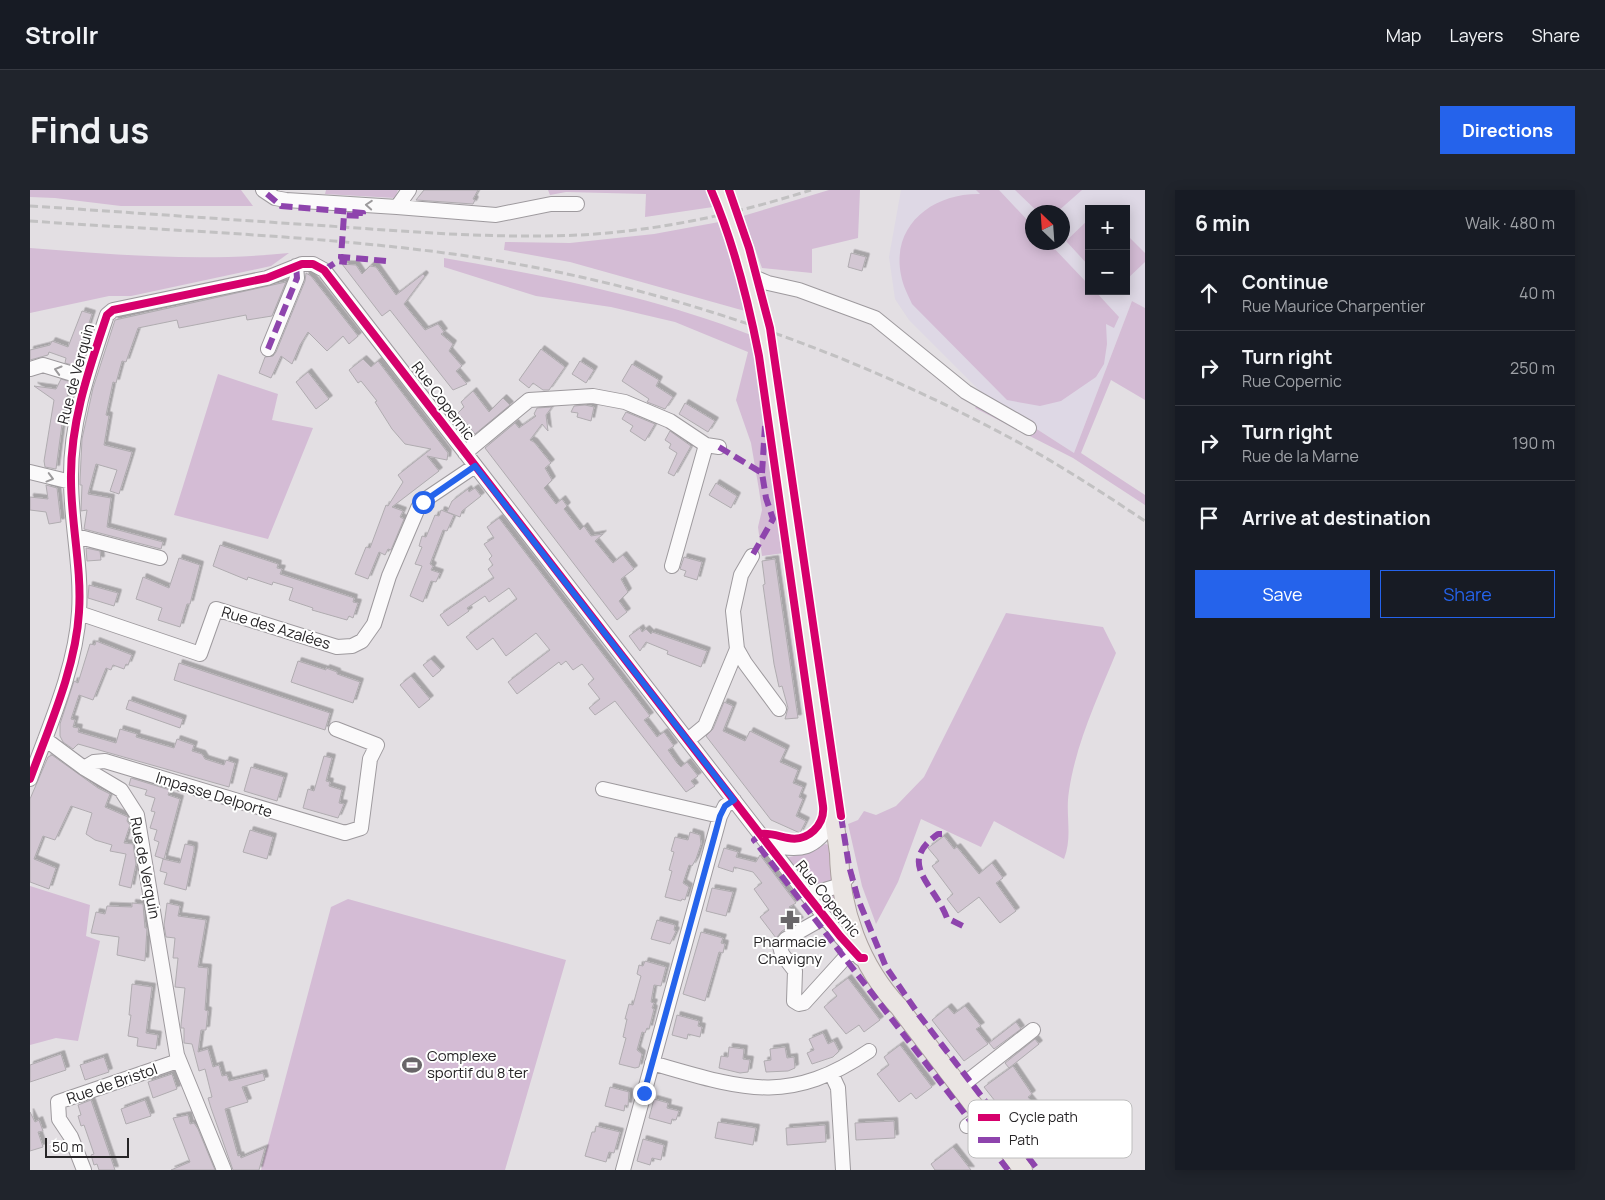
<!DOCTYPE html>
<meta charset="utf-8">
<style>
body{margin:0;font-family:Manrope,sans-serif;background:#20242c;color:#f1f3f6}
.controls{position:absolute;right:15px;top:15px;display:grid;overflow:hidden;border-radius:0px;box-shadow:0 2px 12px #0003}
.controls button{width:45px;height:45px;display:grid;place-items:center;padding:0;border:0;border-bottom:1px solid #363941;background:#171b24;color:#f1f3f6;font:25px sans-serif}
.compass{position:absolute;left:995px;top:15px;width:45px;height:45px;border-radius:50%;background:#171b24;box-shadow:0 2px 12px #0003;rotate:335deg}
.scale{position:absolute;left:15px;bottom:12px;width:84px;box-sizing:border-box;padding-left:5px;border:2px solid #272527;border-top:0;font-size:14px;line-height:18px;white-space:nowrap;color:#272527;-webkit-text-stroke:4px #fff;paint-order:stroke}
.stop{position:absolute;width:15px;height:15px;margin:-11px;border:4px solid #2563eb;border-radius:50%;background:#fff}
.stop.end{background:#2563eb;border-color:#fff;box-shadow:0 1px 5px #0008}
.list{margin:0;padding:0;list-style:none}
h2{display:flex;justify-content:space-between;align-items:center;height:65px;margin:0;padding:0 20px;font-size:21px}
h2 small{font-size:16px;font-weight:400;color:#9ea1a6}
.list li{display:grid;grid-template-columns:32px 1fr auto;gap:15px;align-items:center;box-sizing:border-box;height:75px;padding:0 20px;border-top:1px solid #363941}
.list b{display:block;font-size:19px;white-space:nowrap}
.list p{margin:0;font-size:16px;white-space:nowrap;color:#9ea1a6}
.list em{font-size:16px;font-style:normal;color:#9ea1a6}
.actions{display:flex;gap:10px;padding:15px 20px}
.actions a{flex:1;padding:11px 0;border:1px solid #2563eb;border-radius:0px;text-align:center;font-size:18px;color:#2563eb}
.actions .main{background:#2563eb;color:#fff}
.icon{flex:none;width:28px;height:28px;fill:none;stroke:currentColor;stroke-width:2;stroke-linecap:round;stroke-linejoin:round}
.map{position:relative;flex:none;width:1115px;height:980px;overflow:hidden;border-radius:0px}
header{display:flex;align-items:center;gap:30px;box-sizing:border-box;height:70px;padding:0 25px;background:#171b24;border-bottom:1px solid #363941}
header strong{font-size:24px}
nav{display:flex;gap:28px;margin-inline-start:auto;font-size:18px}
.intro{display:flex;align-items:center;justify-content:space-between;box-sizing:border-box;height:120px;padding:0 30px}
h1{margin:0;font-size:35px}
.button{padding:12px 22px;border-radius:0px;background:#2563eb;color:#fff;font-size:18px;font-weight:700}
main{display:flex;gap:30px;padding:0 30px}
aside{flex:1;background:#171b24;border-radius:0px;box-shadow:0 2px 12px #0003}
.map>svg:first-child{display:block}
.education{fill:#ded8e5;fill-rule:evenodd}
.green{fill:#d4bcd5}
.building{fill:#d3c7d3;stroke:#b0acb0;filter:url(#shadow)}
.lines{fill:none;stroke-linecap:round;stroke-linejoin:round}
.minor-casing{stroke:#9e9a9e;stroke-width:16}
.major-casing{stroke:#aba19f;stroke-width:20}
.minor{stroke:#fbfafb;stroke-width:14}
.major{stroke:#eae5e3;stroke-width:18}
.rail{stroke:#c2c1c2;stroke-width:3;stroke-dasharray:8 4;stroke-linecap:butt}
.major-bridge-casing{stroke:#aba19f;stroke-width:20;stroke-linecap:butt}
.major-bridge{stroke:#eae5e3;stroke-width:18}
.quiet{stroke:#8e44ad;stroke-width:6;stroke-dasharray:12 6;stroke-linecap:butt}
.cycleway-casing{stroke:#fff;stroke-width:11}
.cycleway{stroke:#d6006c;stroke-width:8}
.oneway{stroke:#9c9a9c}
.route{stroke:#2563eb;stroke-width:6}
.labels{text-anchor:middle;stroke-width:4;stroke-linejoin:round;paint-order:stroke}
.street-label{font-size:15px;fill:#272527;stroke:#fff}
.poi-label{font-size:15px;fill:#272527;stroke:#fff}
.key{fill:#fff;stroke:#bebebe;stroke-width:1}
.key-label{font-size:14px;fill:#272527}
</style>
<header>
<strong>Strollr</strong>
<nav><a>Map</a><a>Layers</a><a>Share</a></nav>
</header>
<div class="intro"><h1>Find us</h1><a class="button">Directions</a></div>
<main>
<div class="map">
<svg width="1115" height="980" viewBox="0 0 1115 980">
<defs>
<filter id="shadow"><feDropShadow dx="3.5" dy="-3.5" stdDeviation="0" flood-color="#0004"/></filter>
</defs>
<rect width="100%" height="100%" fill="#e3dfe3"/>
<path class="education" d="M871,0H1115V118L1102,111L1044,263L955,206L879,130L865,109L859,67ZM1059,19H1096V101H1059ZM1002,22H1032V52H1002Z"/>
<path class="green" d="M0,0H211L223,16H91L25,8L0,7Z
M296,0H368L365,8L295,4Z
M518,0H677L683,17L615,27L616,4L536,2L520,5Z
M799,0H830L828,48L782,59V83L732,78L713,26Z
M946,0H969L1002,35V52L1019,53L1059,95V101H1065L1089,127L1084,138L1076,134L1077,154L1074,174L1066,187L1031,211L1010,216L977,210L882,114C878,105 873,96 871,85C861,35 903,3 950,4Z
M985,0H1052L1027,22H1008Z
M1059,29V76L1036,51Z
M689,32L710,93L715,121L540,72L474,60L475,52L540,53L624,44Z
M1096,44L1115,63V72L1096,90Z
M0,58C86,65 173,72 259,63L241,76L101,106H79L0,123Z
M414,68C518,86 623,107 721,145L754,363L732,366L728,337L732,320L729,300L721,253L706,210L718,162L645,132L581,117L506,106L414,77Z
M1102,111L1115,118V210L1081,190L1051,263L1115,305V315L1043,268L945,218L955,206L1044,263Z
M188,184L248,204L242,230L283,238L238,349L144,325Z
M976,423L1073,437L1086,463C1068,507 1046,553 1039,601C1035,625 1043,646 1034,669L964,631L951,657L891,629L868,692L846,734L832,696L818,634L828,630L834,621L846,625L866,616L894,587Z
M795,654L800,655L806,689L777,701L755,668L782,662Z
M0,696L60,715L56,746L70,751L48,851L26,848L0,855Z
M808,700L823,750L785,708Z
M318,709L536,770L475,980H231L301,717Z"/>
<path class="building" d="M394,0H448L443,9L445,10L443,14L386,10Z
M821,63L836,67L832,81L818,77Z
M312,74L326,75L332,84L340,76L346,77L366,105L393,84L395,86L374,114L395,140L408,134L414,142L411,144L423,154L419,161L432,176L426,181L437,194L423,200L360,120L352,126Z
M276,83L281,86L328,146L319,154L313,146L297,161L278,142L270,155L262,174L251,166L241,188L229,183L235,167L243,166L246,162L275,91Z
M256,92L242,126L217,130L216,125L149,138L147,130L108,138L96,172L92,171L86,193L83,192L76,225L79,226L74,255L102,262L100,269L89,304L80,301L87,280L66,274L58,304L81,308L77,337L133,352L131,359L54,339L57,320L51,321L52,295H50V290L52,249L63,198L85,130Z
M52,121L62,124L45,176L35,173L36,168L19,162L18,165L0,170V160L20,155L22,151L38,157Z
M511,159L535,177L519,200H513L503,193L499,198L489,190Z
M333,169L341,177L348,171L418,263L417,270L397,266L409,281L362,317L373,321L370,327L374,329L361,360L358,359L355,365L349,362L338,389L325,384L336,357L340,358L356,315L358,316L373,292L368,285L401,259L375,254L362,239L345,212L347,211L331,191L328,193L319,180Z
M550,171L564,180L556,193L542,184Z
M602,174L629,190L626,196L643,207L635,219L617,212L619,209L592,191Z
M278,182L299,209L286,219L266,192Z
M31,189L41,192L34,219L26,279L15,277L14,271L24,210L4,196L26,199Z
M443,201L459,222L473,208L480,215L445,244L428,223L434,217L431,212Z
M655,213L685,231L678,242L649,224Z
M555,215L564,217L561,231L547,227L548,223L541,222L544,216Z
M522,217L516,225L518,241L512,234L500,250L504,252L521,273L515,278L522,290L514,298L526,314L532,309L537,316L534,319L550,340L554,336L561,346L573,344L565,351L583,373L593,365L604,379L591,389L598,402L589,411L597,422L587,430L455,258L485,233L489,238L506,226L504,224L507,218Z
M596,222L625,234L615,251L600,241L603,236L592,229Z
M640,241L661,256L644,286L638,283L647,263L639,258L641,254L635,250Z
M686,293L707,306L701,318L679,305Z
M16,295L27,298L31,332L19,334L16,322L0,320V307L18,309Z
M445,298L451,306L432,321L430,327L417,322L422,311L438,299L439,302Z
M411,320L424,325L417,341L413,340L400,374L403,376L401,380L410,383L406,392L401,391L393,412L380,406L392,376L385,374L392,357L389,356L392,346L396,347L405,325L409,326Z
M469,328L620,526L614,530L621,539L627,547L634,542L644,556L638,560L647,573L651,577L657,572L668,586L661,591L665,596L656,602L585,511L565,525L559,518L570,509L558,494L564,489L552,474L543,480L536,471L531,475L529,472L487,504L478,492L520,460L506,443L476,466L463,448L447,460L436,447L487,409L479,398L459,412L455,406L437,418L439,421L418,436L410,425L464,388L458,379L463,375L459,369L462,366L454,354L464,348L457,337Z
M190,355L248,374L247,378L252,379L250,384L324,408L323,412L328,413L323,428L319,426L317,430L282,420L283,418L259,410L263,398L243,392L242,395L218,387L217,390L183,376Z
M56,358L70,361L71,370L57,371Z
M654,367L672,372L667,390L654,386L656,381L650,379Z
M149,368L170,375L160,414H157L150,437L128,430L132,418L106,409L113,387L139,398Z
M745,369L768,528L755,529L758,518L752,496L749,497L744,474L733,395L735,394L732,371Z
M59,395L88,403L84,416L58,408Z
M610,438L612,442L616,439L621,444L622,442L677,461L671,477L637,464L638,461L616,452L610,461L599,446Z
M66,451L102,465L98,475L96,474L94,479L83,475L81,480L76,478L63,510L49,505L41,529L45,530L43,537L49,538L48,542L86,553L90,539L107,544L106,547L144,558L147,549L164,555L162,561L172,564L175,569L194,575L196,570L205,573L199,597L48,554L43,559L33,552L30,546V534L44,491L48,493L60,454L65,455Z
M401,469L411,480L403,487L393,475Z
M268,471L296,480V478L307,482V484L330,492L323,513L261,492Z
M149,473L300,523L295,540L144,490Z
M381,486L400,509L389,518L370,495Z
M99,510L153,529L150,538L96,519Z
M694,512L703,516L693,541L715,551L720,541L756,559L750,572L768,580L763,593L773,597L769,607L773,609L766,626L776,631L770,643L741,630L676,546L683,539Z
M22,565L68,598L80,604L75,617L98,627L97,631L100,635L94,653L103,654L106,674L101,698L89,695L96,664L80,661L82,655L65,650L56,644L62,623L41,616L25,650L13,646L4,669L26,678L19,699L0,692V609L18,567Z
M294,566L302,568L296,591L300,592L299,596L312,600L309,613L314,614L308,628L273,618L278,599L284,601Z
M221,577L254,587L247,611L214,601Z
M101,588L140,600L138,605L150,609L134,669L125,666L129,652L124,650L127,640L120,638L125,622L121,621L125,608L115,605L117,600L99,595Z
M220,640L243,647L237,669L213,662Z
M660,642L670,645L671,654L666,669L662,676L659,675L653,693L659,697L655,710L652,709L651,711L635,707L642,681L639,680L644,662L641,661L645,647L658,650Z
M914,646L924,659L927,657L949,684L962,673L973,688L966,693L986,721L970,733L949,707L928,723L917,709L923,704L902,676L909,671L898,658Z
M155,654L164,656V661L156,700L134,694L137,683L130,681L133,669L150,673Z
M694,658L708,662L706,667L726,672L730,665L766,713L759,717L770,731L752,741L746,748L730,727L739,720L724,699L732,693L723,682L704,677L703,682L688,677Z
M682,698L703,702L696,726L676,721Z
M102,713L113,714L115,738H117L115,771L87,765L89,747L61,743L66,722L75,724L77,716L102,717Z
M137,713L150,716L148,726L176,730L168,777L178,778L175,820L178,821L176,840H171L168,862L178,859L183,877L189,875L192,886L197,885L199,891L233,883L235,890L212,897L218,912L195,919L208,966L210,965L211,968L235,958L229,980H203L181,918L178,908L182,907L175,879L169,881L162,854L154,853V838H151V835L155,798L145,797L148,768H143L145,748L136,747L134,735Z
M627,730L645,735L644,740L646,741L640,754L621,749Z
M671,742L693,748L691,753L695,754L693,763L689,762L675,811L653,804Z
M615,771L636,777L631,796L624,795L621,812L624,813L622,818L624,819L619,839L617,838L615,843L612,842L607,860L612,864L609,877L605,878L589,874L596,848L593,847L597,829H595L599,814L603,815L611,786L607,784L609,775L613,776Z
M818,788L850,830L834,842L829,835L816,844L794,817L807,806L802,800Z
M102,794L122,797L116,843L128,845L126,859L107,856L108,848L98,846L101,825H99Z
M935,816L951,836L946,839L958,854L934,871L902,830L918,817L924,824Z
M647,825L669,831L668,836L672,837L670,847L658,844L657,849L642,845Z
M986,832L991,839L964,859L959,853Z
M793,843L798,854L804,851L809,861L803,867L782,874L777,863L784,860L779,849Z
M1005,849L1009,854L979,878L975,873Z
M870,855L902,897L886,909L881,903L869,912L847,884L859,875L854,867Z
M699,857L714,859L713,869L720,870L718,882L710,883L689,878L691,866L698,867Z
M755,857L757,868L764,867L765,878L758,881L736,882L734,871L741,870L740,859Z
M31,864L36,880L0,892V875Z
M74,867L79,882L55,890L50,875Z
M983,876L1002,904L998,907L1010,921L987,939L954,897Z
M142,884L147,899L123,908L118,892Z
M580,897L599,902L598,916L595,915L594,921L575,916Z
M624,909L638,913L637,918L649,921L646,930L642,929L641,934L619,928Z
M61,910L85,980H69L67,974L64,975L61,965L64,964L54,935L51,936L48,926L51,925L48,915Z
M115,910L121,926L96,934L91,919Z
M0,922L5,932L9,930L13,941L8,942L13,957L0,961Z
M158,925L160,934L164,933L168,939L185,980H141L160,972L143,928Z
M864,931L865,948L826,950L825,933Z
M688,932L726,938L723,955L685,948Z
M795,935L796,952L757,955L756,938Z
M566,936L590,942L584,963L579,962L576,972L555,966L562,942H565Z
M613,949L634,955L631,970L622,968L620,975L607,971Z
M923,957L941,980H905L901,974Z"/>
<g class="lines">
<defs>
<path id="minor" d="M233,0L245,8L256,10L367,17L379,0
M367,17L466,25L521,14H547
M719,85L738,93L769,100L845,128L936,202L999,238
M238,159L267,88L266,76
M0,179L13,175L56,188
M435,263L499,210L563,206L595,212L640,231L676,255L689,257
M0,282L41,292
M46,346L130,368
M642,376L676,255
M49,423L170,464L186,419L307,457L322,456L332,451L344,434L359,386L388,318L393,311L445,276
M707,459L715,473L749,519
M15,549L54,578L91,600L107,625L147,865L194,980
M658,550L675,536L707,459L703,421L711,385L722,366
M54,578L64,572L75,571L315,643L331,638L340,569L347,555L306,539
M0,589C19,537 46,477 49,422C52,378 41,334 41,290C40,232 59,179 77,125L83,120L237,88L272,74H283L294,80L774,701L810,746L830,768H834
M573,599L690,626
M738,654C771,663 786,659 804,629
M778,705L808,696L817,688
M795,727L756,749L750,756L752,764L765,781L764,811L769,814L774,813L822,760
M622,873C710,898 757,917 839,861
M801,883L808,898L813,980
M930,897L1003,840
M937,936L952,925
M54,980L41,947L29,929L28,912L148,871
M593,980L690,626L695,616L704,610"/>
<path id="major" d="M702,31L727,114
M734,150L809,663C810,719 830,776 869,817L993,980"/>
</defs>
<use href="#minor" class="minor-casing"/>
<use href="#major" class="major-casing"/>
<use href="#minor" class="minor"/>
<use href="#major" class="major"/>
<path class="rail" d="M0,16C95,22 189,29 284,35C372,41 460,49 549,45C628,41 706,24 781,0
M0,31C141,41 283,45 423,64C622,91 819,159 995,256C1036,279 1076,305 1115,331"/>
<defs>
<path id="major-bridge" d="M691,1L702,31
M727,114L734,150"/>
</defs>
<use href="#major-bridge" class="major-bridge-casing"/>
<use href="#major-bridge" class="major-bridge"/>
<path class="quiet" d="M237,4L251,16L333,23V26L314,25L311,67L357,71
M294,80L308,71L317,72
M238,159L267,88L266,76
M689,257L732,283L736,308L743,329L722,366
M732,283L735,236
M811,626L819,676L828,709L856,777L889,825L1008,980
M731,644L724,650L978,980
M912,644H908C866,674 904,693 917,728L933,736"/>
<defs>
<path id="cycleway" d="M681,0C704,53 718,110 729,166L793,616C795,635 778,652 758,648C748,646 741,643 731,644
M699,0L719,58L740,138L811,626
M0,589C19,537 46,477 49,422C52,378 41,334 41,290C40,232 59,179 77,125L83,120L237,88L272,74H283L294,80L774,701L810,746L830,768H834"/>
</defs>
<use href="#cycleway" class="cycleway-casing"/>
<use href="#cycleway" class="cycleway"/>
</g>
<defs><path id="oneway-chevron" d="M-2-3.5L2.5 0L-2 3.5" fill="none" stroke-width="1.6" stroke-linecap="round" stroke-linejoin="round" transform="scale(1.25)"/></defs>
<g class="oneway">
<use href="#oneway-chevron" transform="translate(339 15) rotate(-176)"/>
<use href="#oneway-chevron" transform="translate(28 180) rotate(-164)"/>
<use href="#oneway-chevron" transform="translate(20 288) rotate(15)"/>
</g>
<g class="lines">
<path class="route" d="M393,312L445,276L704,610L695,616L690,626L614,903"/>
</g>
<defs>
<symbol id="pharmacy-bare" viewBox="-9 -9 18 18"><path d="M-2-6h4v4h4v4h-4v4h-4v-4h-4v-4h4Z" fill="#696669" stroke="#fff" stroke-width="2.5" paint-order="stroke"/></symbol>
<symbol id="stadium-bare" viewBox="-9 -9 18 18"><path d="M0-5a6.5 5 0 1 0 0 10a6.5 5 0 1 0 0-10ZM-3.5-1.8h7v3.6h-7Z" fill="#696669" stroke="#fff" stroke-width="2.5" paint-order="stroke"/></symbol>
</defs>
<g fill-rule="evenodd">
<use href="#pharmacy-bare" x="746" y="716" width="28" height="28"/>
<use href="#stadium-bare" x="368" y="861" width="28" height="28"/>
</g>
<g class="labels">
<g class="street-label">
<text transform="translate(46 184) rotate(-75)" y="5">Rue de Verquin</text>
<text transform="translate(413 211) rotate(53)" y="5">Rue Copernic</text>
<text transform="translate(246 438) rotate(17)" y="5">Rue des Azalées</text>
<text transform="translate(184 605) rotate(17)" y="5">Impasse Delporte</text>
<text transform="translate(115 678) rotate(79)" y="5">Rue de Verquin</text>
<text transform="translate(798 709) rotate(51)" y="5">Rue Copernic</text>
<text transform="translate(82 894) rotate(-19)" y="5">Rue de Bristol</text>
</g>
<g class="poi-label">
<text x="760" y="757">Pharmacie<tspan x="760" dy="17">Chavigny</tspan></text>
<text x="397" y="871" text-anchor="start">Complexe<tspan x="397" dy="17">sportif du 8 ter</tspan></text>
</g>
</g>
<rect x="938" y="910" width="164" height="58" rx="8" class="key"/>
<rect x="948" y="924" width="22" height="7" fill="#d6006c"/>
<rect x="948" y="947" width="22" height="6" fill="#8e44ad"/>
<g class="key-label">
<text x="979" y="932">Cycle path</text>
<text x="979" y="955">Path</text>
</g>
</svg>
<div class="controls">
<button>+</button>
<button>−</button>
</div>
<svg class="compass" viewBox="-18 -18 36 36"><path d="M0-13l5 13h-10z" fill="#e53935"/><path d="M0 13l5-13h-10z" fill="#9ea1a6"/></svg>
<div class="scale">50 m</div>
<div class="stop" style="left:393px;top:312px"></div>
<div class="stop end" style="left:614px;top:903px"></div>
</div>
<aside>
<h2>6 min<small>Walk · 480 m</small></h2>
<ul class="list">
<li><svg class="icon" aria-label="ahead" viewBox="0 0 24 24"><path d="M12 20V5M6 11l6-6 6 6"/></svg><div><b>Continue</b><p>Rue Maurice Charpentier</p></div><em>40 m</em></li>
<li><svg class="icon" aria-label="right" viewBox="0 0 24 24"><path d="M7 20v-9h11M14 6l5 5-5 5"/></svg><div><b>Turn right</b><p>Rue Copernic</p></div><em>250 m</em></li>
<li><svg class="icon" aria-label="right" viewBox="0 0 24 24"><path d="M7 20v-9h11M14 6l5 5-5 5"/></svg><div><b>Turn right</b><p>Rue de la Marne</p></div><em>190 m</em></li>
<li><svg class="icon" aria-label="arrive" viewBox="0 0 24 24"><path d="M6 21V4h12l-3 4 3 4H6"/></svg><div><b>Arrive at destination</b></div></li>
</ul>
<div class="actions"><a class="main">Save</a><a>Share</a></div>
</aside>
</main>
